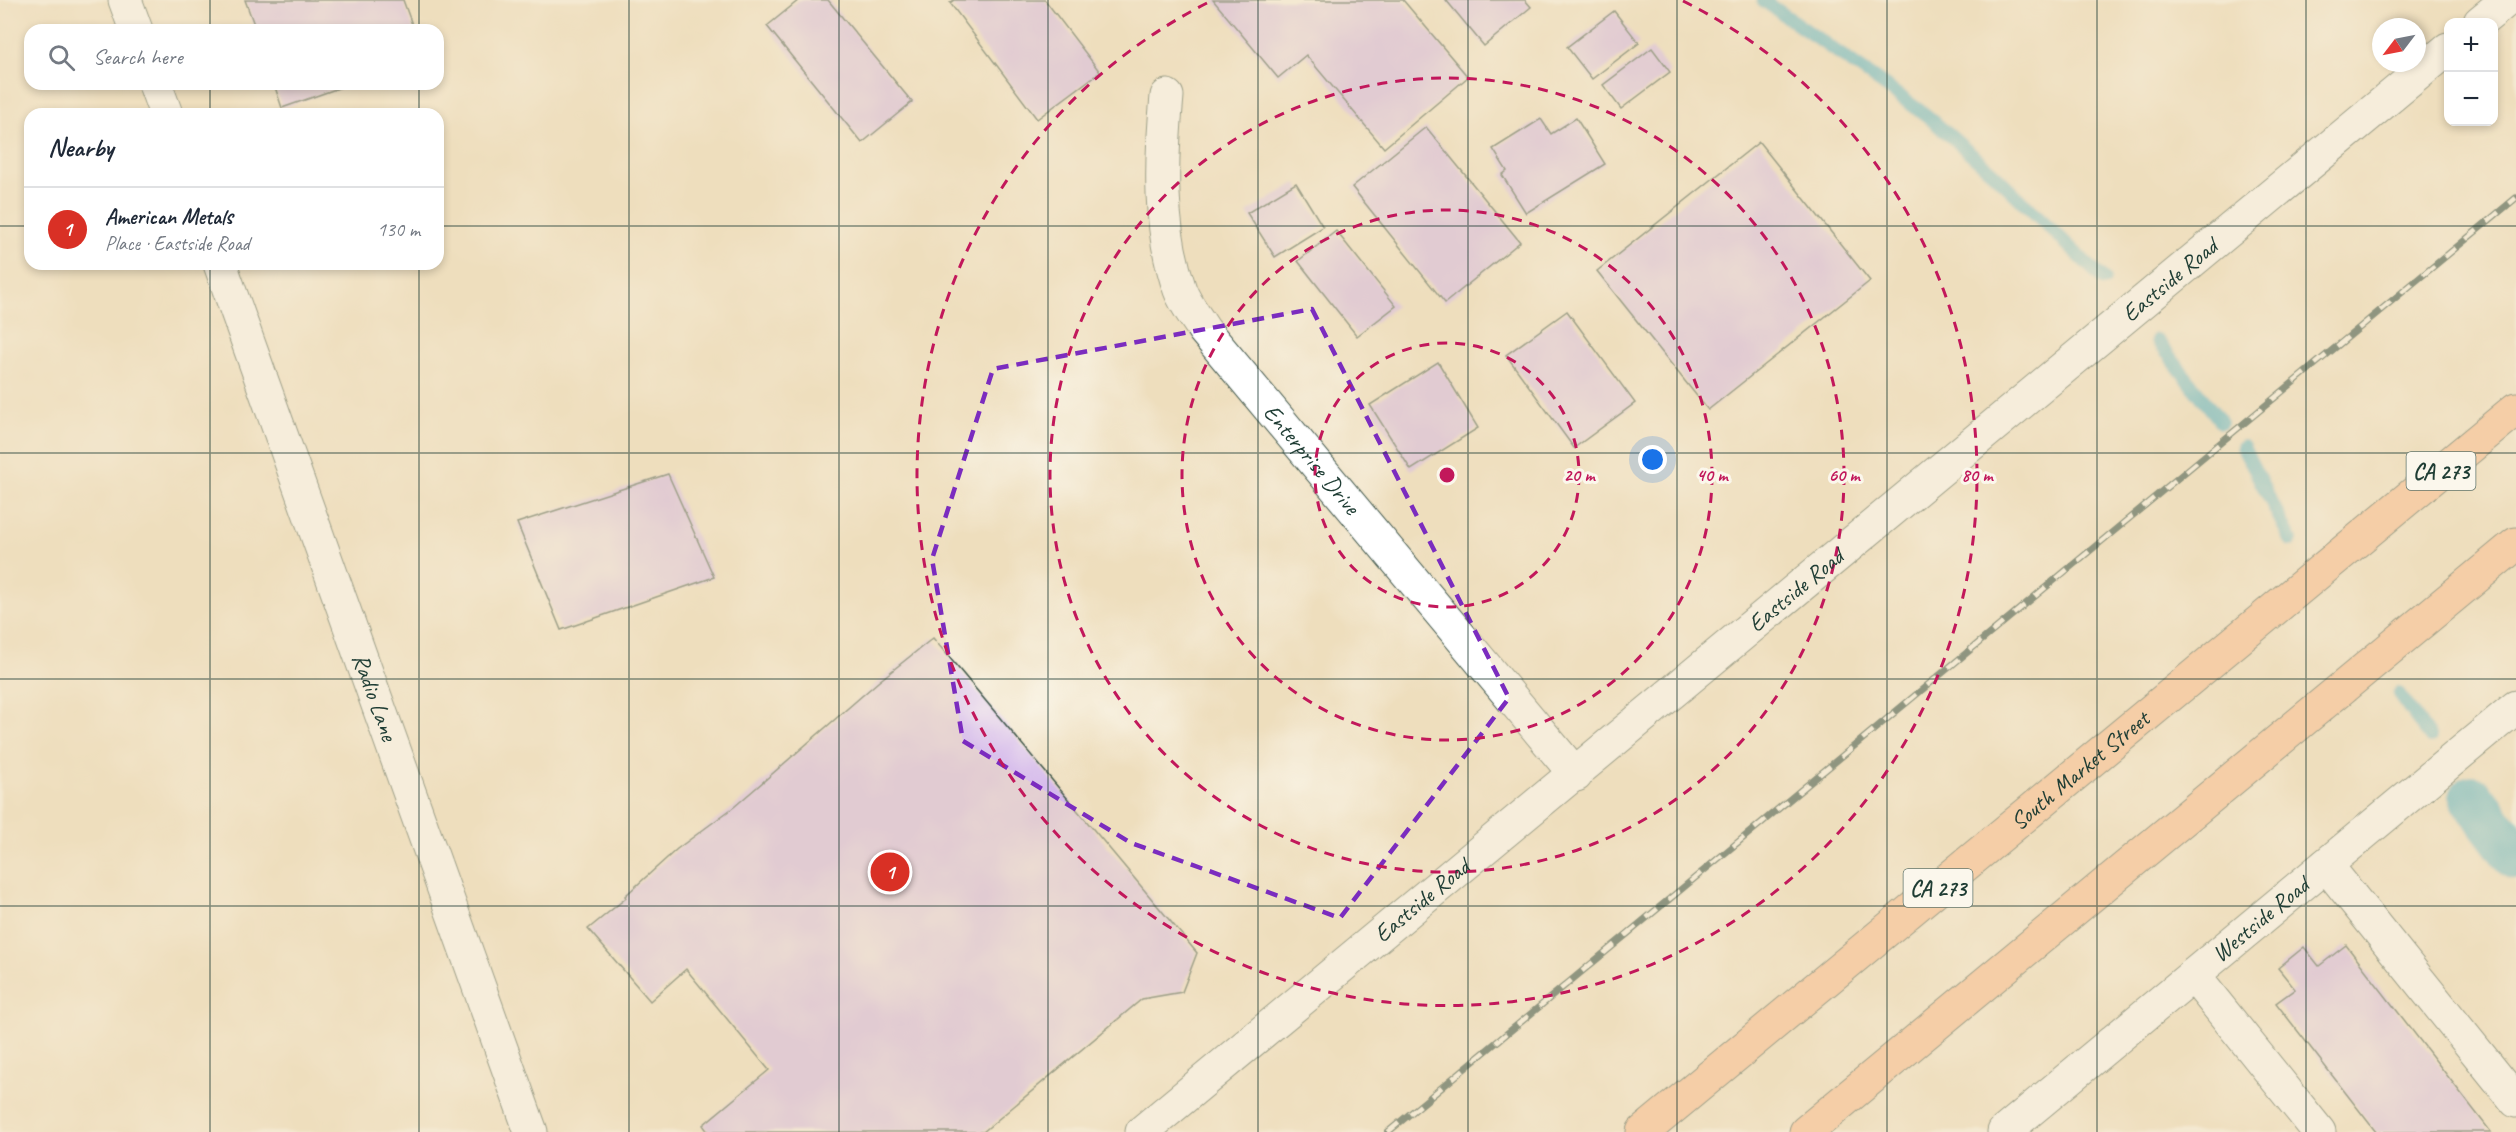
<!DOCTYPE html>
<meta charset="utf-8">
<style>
body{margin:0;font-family:Caveat,sans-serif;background:#f2f2f3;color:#1f2937}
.controls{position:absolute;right:18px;top:18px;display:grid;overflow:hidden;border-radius:12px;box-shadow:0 3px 9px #0003}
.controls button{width:54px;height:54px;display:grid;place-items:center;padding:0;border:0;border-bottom:2px solid #e0e1e3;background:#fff;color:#1f2937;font:30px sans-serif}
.compass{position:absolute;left:2372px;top:18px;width:54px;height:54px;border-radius:50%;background:#fff;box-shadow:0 3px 9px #0003;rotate:238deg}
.you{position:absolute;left:1653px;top:460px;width:21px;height:21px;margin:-15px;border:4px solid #fff;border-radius:50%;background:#1a73e8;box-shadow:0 0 0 9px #1a73e833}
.badge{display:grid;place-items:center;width:39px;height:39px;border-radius:50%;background:#d93025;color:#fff;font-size:20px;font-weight:700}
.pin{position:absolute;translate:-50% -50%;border:3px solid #fff;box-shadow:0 2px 6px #0006}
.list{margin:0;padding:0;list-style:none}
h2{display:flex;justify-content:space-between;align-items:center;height:78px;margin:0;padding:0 24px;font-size:26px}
h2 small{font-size:20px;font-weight:400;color:#747a83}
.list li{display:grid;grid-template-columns:39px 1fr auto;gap:18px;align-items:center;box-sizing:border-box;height:84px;padding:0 24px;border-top:2px solid #e0e1e3}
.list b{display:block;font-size:22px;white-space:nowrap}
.list p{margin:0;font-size:20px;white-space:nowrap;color:#747a83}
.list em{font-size:20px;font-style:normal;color:#747a83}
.icon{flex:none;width:33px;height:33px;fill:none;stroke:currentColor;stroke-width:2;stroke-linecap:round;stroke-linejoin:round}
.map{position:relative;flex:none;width:2516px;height:1132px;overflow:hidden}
.search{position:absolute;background:#fff;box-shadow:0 3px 9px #0003;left:24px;top:24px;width:420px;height:66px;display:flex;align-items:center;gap:15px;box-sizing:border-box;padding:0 21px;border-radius:18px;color:#747a83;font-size:22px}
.panel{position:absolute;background:#fff;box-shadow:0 3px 9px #0003;left:24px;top:108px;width:420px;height:162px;border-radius:18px}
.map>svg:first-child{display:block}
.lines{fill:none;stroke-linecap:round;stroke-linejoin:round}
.stream{stroke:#46aec5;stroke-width:14}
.canal{stroke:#46aec5;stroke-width:46}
.building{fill:#d1b4ec}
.minor-casing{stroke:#3e5549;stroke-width:35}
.major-casing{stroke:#3e5549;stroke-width:35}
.minor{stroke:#fff;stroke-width:33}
.major{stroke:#fcba8d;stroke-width:33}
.rail-casing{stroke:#1f3d34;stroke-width:7}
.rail{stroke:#fbf7ec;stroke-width:4.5;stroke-dasharray:14;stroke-linecap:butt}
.marked{fill:none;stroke:#7b2cbf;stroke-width:4.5;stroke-dasharray:12 8;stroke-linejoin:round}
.grid{fill:none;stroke:#1f3d34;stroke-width:1.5;stroke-opacity:0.55}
.ring{fill:none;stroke:#c2185b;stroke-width:3;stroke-dasharray:10 8}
.labels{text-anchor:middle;stroke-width:6;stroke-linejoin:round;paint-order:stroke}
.shield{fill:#fbf7ec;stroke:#61756b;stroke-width:1.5}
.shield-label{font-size:22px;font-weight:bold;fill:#1f3d34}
.street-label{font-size:24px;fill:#1f3d34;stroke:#fbf7ec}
.centre{fill:#c2185b;stroke:#fbf7ec;stroke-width:3}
.ring-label{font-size:18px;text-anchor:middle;font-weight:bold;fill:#c2185b;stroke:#fbf7ec;stroke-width:6;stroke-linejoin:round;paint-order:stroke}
</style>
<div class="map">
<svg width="2516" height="1132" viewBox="0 0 2516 1132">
<rect width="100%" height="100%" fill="#fbf7ec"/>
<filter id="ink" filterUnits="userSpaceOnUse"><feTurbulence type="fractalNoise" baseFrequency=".0167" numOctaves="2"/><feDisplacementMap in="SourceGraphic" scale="12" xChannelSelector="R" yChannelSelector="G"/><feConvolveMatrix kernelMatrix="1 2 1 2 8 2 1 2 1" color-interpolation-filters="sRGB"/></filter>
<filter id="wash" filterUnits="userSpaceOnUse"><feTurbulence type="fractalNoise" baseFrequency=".008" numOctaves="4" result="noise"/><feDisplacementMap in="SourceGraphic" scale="24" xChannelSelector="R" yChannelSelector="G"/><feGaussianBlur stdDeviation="1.35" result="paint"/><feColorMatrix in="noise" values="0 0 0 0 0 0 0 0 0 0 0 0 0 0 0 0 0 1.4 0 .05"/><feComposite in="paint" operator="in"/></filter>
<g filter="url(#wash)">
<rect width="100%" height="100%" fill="#eedebd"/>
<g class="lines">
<path class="stream" d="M1763,0L1926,115L1993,173L2104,280
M2157,340L2221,422
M2243,447L2291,540
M2399,694L2430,737"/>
<path class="canal" d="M2472,798L2516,857"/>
</g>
<g id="blocks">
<path class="building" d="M245,0H403L414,30H256Z
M799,0H828L912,102L862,143L767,26Z
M954,0H1045L1100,72L1037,119L950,3Z
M1213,0H1403L1468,77L1384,148L1306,55L1278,78Z
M1446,0H1525L1531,7L1484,46Z
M1614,11L1639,43L1592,79L1567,47Z
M1652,48L1670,72L1621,109L1603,85Z
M274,84H350L282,108Z
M1576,118L1605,164L1526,213L1502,175L1507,171L1493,149L1541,119L1551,134Z
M1426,127L1520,242L1445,303L1352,187Z
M1759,142L1870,281L1708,410L1597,271Z
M1296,183L1323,227L1275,257L1247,213Z
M1336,231L1396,306L1357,336L1298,261Z
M1567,311L1635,403L1574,448L1506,355Z
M1438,362L1478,428L1411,470L1370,405Z
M668,474L714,577L561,630L517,523Z
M933,638L1197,953L1182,992L1142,999L983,1132H708L703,1125L769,1070L686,969L650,1001L588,929L626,898L625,896L677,849L734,807L878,682Z
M2346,945L2491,1132H2376L2276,1003L2295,989L2278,968L2304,947L2319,966Z"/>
</g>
</g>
<g filter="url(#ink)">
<use href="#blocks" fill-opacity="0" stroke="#3e5549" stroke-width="1.5"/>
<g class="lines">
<defs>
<g id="minor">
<path d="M125,0L136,30"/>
<path d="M2480,22L2507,0"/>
<path d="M155,84L166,114"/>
<path id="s1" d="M1167,96C1161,160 1158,228 1180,290C1185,304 1196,317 1204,330L1576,775"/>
<path id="s2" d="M220,264L531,1132"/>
<path d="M2326,865L2516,1101"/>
<path d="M2193,975L2319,1132"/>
<path id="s3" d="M1142,1132L2448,49"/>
<path id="s4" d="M2004,1132L2516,707"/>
</g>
<g id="major">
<path id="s5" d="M1643,1132L2516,409"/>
<path d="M1806,1132L2516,544"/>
</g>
</defs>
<use href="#minor" class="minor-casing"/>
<use href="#major" class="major-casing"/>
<use href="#minor" class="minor"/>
<use href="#major" class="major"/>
<defs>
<path id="rail" d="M1388,1132L2516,198"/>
</defs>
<use href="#rail" class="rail-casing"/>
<use href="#rail" class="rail"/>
</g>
</g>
<path d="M0 0H2516V1132H0ZM1312,309L1509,698L1340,918L1131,843L963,741L932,559L993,369Z" fill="#eedebd" fill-opacity=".55" fill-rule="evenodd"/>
<path class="marked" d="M1312,309L1509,698L1340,918L1131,843L963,741L932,559L993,369Z"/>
<path class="grid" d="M210,0V30M419,0V30M629,0V1132M839,0V1132M1048,0V1132M1258,0V1132M1468,0V1132M1677,0V1132M1887,0V1132M2097,0V1132M2306,0V1132M210,84V114M419,84V114M0,226H30M438,226H2516M210,264V1132M419,264V1132M0,453H2516M0,679H2516M0,906H2516"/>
<g class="ring">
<circle cx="1447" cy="475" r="132"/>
<circle cx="1447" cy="475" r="265"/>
<circle cx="1447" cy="475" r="397"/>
<path d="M1683 1A530 530 0 1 1 1211 1"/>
</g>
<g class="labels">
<g class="shield">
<rect x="2406.5" y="452" width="69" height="38" rx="4.5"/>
<rect x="1903.5" y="869" width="69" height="38" rx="4.5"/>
</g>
<g class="shield-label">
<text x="2441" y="479">CA 273</text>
<text x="1938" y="896">CA 273</text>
</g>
<g class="street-label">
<text dy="8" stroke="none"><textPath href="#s3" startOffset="1335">Eastside Road</textPath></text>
<text dy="8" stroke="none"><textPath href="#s1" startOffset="411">Enterprise Drive</textPath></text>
<text dy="8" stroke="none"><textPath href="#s3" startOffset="849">Eastside Road</textPath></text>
<text dy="8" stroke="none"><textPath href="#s2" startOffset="460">Radio Lane</textPath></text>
<text dy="8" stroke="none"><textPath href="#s5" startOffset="567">South Market Street</textPath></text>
<text dy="8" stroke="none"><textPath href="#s3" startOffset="363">Eastside Road</textPath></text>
<text dy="8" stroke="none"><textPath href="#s4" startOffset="333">Westside Road</textPath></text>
</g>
</g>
<circle cx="1447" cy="475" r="9" class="centre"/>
<g class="ring-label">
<text x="1579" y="481">20 m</text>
<text x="1712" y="481">40 m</text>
<text x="1844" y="481">60 m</text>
<text x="1977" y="481">80 m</text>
</g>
</svg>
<div class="controls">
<button>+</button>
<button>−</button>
</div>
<svg class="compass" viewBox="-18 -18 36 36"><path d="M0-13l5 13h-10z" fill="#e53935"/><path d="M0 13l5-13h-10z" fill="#747a83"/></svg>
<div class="you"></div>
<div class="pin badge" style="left:890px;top:872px">1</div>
<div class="search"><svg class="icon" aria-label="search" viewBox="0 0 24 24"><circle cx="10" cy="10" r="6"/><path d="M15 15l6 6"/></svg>Search here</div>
<section class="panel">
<h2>Nearby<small></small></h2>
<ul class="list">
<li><span class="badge">1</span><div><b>American Metals</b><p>Place · Eastside Road</p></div><em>130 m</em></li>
</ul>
</section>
</div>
